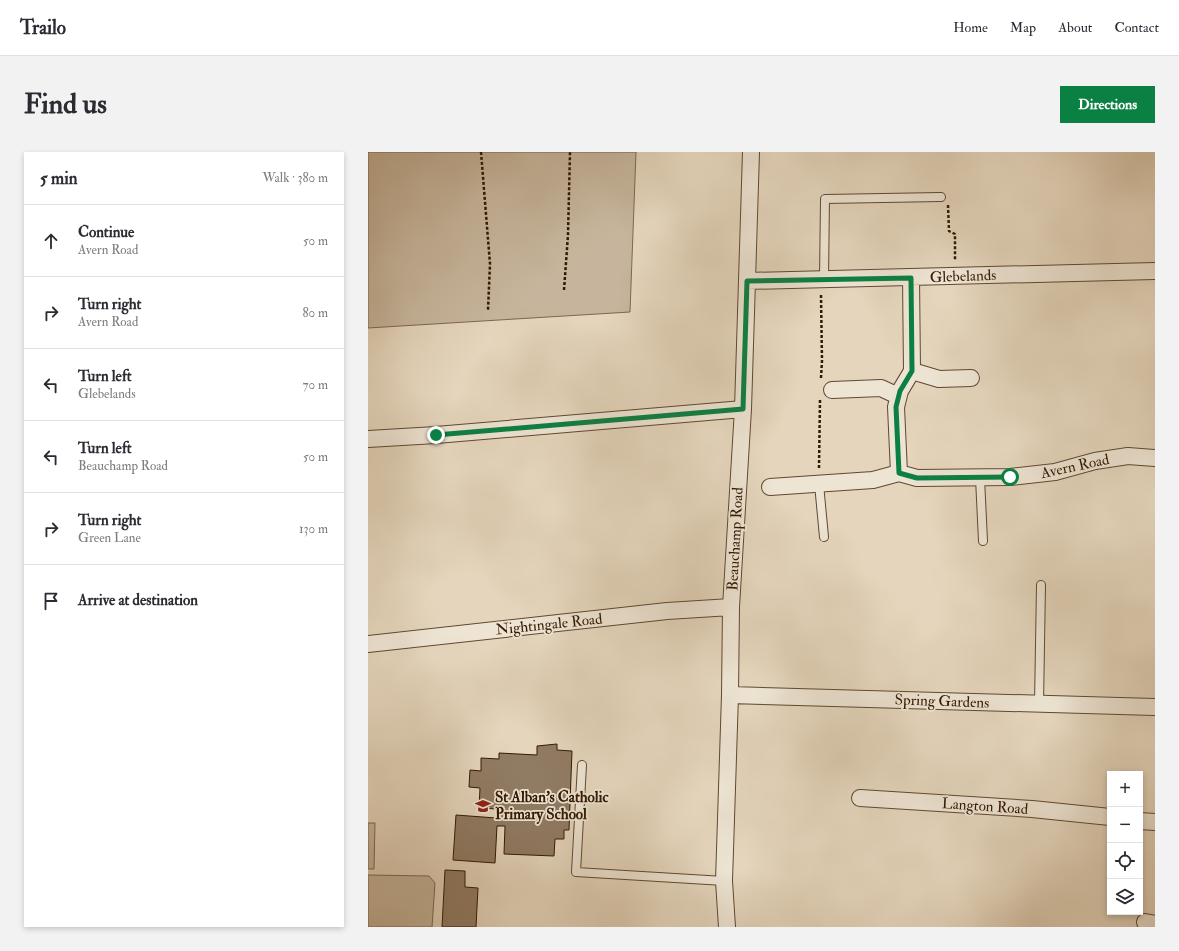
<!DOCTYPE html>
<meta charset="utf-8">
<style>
body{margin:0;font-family:"IM FELL Double Pica",serif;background:#f2f2f3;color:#2b2b33}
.controls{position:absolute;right:12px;bottom:12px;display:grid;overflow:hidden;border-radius:0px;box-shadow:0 2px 6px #0003}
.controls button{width:36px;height:36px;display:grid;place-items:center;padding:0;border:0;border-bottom:1px solid #e1e1e2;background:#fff;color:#2b2b33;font:20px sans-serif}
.stop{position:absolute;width:12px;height:12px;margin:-9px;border:3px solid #0b8043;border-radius:50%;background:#fff}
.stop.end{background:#0b8043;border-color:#fff;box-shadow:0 1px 4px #0008}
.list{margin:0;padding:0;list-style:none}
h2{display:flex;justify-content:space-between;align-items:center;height:52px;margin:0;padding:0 16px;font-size:17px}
h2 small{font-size:13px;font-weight:400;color:#7c7c81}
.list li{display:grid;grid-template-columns:26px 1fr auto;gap:12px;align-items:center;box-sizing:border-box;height:72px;padding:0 16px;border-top:1px solid #e1e1e2}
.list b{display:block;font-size:15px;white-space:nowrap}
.list p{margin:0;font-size:13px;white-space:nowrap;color:#7c7c81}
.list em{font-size:13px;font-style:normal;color:#7c7c81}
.icon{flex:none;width:22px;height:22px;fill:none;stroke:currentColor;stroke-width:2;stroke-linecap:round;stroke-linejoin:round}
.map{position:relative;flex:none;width:787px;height:775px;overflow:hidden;border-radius:0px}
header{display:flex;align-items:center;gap:24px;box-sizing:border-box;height:56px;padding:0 20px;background:#fff;border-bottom:1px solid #e1e1e2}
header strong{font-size:19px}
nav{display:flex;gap:22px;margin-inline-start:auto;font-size:14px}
.intro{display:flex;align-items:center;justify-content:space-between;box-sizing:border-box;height:96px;padding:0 24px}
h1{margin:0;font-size:28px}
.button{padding:10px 18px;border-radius:0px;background:#0b8043;color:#fff;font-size:14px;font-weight:700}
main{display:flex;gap:24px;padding:0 24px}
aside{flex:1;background:#fff;border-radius:0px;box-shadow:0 2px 6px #0003}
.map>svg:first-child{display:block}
.green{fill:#c6b59c;stroke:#7d674f}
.building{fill:#907b63;stroke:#341902}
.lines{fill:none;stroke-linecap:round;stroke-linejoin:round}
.service-casing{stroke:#604830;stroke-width:10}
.minor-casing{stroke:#604830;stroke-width:18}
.path{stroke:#341902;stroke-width:2.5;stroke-dasharray:3 2;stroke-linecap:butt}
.service{stroke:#ede4d3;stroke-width:8}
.minor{stroke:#ede4d3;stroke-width:16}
.route{stroke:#0b8043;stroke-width:5}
.labels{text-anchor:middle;stroke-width:3.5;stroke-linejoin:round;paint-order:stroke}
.street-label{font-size:15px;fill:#341902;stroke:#ede4d3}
.poi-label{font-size:15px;font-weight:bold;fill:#341902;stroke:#ede4d3;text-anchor:start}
</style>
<header>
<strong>Trailo</strong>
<nav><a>Home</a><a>Map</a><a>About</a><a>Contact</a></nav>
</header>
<div class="intro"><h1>Find us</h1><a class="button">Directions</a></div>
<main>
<aside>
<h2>5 min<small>Walk · 380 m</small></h2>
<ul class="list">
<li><svg class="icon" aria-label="ahead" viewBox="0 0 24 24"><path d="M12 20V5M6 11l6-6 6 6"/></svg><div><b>Continue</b><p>Avern Road</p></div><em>50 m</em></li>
<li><svg class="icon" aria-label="right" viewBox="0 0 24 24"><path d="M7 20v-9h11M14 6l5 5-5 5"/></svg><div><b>Turn right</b><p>Avern Road</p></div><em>80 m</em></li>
<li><svg class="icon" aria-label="left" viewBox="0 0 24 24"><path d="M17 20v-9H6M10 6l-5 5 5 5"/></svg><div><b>Turn left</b><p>Glebelands</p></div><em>70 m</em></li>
<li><svg class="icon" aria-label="left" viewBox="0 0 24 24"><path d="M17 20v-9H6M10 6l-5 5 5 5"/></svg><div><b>Turn left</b><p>Beauchamp Road</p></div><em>50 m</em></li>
<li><svg class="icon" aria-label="right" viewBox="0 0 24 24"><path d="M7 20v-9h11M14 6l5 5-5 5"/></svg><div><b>Turn right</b><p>Green Lane</p></div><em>130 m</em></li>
<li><svg class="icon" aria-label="arrive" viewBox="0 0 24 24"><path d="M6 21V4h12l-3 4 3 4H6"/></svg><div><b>Arrive at destination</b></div></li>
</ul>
</aside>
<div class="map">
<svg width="787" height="775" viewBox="0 0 787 775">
<rect width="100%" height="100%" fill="#e4d5bc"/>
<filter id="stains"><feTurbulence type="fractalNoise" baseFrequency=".005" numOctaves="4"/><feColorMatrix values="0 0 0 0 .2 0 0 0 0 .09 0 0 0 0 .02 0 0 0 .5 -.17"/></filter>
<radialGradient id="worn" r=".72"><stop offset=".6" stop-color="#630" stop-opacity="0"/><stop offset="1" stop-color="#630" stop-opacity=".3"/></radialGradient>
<path class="green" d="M0,0H268L262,160L0,176Z
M0,671H7L6,717H0Z
M0,723L61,724L67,731L64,775H0Z"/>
<path class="building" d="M189,592V598L204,599L201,678H196V687H187L186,704L136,702L137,674H129L127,711L85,708L88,663L128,666L129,657L111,656L112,636L101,635L102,618L113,619V606L131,607V601L169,603V594Z
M77,718L97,719V735L110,736L108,775H74Z"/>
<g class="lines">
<defs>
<path id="service" d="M456,127L457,47L573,45
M612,326L615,389
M451,332L456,385
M671,552L673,433
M214,613L208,720L356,729"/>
<path id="minor" d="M379,129L787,119
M544,219L571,227L603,226
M464,238L513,236L530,244
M0,287L68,283L375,257
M531,321L528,255L532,239L544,219L543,125
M402,335L505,328L531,321L549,326L642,325L687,320L727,309L760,304L787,306
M0,492L299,459L363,455
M362,543L786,555
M492,646L664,657L742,665
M772,669L787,670
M777,770L787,772
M359,775L356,729L362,543L363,455L375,257L383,0"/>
</defs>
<use href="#service" class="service-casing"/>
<use href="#minor" class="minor-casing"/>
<path class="path" d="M113,0L122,112L120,158
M580,53L581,79L587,82V109
M196,138L200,83L202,0
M453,226L454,209L453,143
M451,316L452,247"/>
<use href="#service" class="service"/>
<use href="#minor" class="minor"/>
</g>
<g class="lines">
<path class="route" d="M68,283L375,257L379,129L543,126L544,219L532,239L528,255L531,321L549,326L642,325"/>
</g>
<defs>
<symbol id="school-bare" viewBox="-9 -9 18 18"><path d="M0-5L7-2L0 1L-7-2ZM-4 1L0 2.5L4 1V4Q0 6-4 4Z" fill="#8f2418" stroke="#ede4d3" stroke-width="2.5" paint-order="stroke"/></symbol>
</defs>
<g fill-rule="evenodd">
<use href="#school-bare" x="104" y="643" width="22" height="22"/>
</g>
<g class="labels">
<g class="street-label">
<text transform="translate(595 124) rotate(-2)" y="5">Glebelands</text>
<text transform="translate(707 314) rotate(-12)" y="5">Avern Road</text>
<text transform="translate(367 387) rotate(-87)" y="5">Beauchamp Road</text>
<text transform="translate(181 472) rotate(-6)" y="5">Nightingale Road</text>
<text transform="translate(574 549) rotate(2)" y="5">Spring Gardens</text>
<text transform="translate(617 654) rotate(4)" y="5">Langton Road</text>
</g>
<g class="poi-label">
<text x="127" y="650">St Alban's Catholic<tspan x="127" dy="17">Primary School</tspan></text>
</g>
</g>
<rect width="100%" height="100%" filter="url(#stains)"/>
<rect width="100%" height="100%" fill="url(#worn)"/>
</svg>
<div class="controls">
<button>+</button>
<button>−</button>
<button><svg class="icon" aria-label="locate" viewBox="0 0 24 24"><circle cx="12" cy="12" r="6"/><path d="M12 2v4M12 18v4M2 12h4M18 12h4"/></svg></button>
<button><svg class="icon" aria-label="layers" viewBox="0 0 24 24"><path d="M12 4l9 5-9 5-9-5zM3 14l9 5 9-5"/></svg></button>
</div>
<div class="stop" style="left:642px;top:325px"></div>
<div class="stop end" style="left:68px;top:283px"></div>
</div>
</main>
